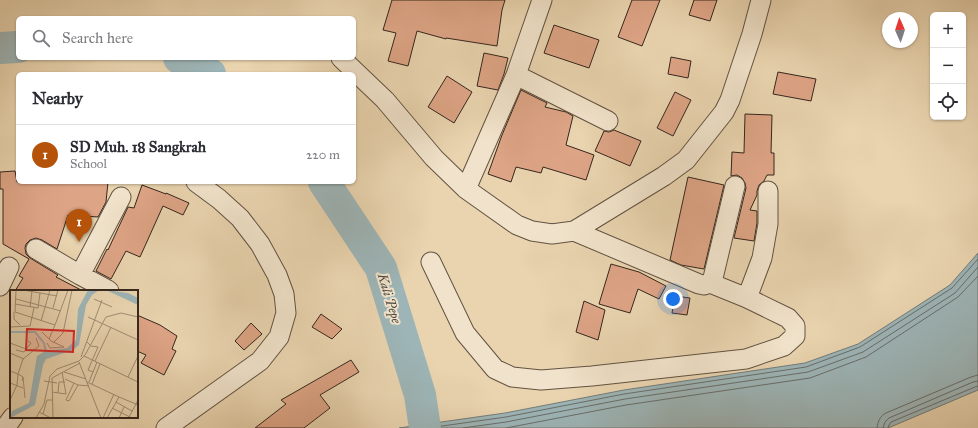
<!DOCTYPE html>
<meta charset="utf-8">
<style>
body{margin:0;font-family:"IM FELL Great Primer",serif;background:#f2f2f3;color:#2b2b33}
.controls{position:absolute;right:12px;top:12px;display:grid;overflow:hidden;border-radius:6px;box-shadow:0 1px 3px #0004}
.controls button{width:36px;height:36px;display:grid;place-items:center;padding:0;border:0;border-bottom:1px solid #e1e1e2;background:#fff;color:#2b2b33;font:20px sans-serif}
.compass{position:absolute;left:882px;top:12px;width:36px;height:36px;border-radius:50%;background:#fff;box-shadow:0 1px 3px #0004;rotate:357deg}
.you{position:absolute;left:673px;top:299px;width:14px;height:14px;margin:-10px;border:3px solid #fff;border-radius:50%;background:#1a73e8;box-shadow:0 0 0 6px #1a73e833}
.badge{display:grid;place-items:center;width:26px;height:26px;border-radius:50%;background:#b45309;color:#fff;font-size:13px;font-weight:700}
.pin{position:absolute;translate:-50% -33px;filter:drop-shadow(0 1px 2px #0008)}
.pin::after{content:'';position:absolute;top:21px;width:14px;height:12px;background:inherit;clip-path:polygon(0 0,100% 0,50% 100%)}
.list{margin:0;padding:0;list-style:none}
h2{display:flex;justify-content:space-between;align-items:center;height:52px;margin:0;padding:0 16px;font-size:17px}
h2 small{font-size:13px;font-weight:400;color:#7c7c81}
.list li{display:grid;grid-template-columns:26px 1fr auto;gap:12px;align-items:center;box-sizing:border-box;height:60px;padding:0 16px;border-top:1px solid #e1e1e2}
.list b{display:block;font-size:15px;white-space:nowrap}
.list p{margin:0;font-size:13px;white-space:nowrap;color:#7c7c81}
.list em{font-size:13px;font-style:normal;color:#7c7c81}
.icon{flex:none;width:22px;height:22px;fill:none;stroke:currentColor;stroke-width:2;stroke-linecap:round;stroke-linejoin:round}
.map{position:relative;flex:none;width:978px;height:428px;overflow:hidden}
.search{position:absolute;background:#fff;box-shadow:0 1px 3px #0004;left:16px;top:16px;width:340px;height:44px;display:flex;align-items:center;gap:10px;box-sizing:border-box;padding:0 14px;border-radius:6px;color:#7c7c81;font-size:15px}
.panel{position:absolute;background:#fff;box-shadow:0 1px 3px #0004;left:16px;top:72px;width:340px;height:112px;border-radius:6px}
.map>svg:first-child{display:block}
.water{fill:#9db5b7;stroke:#737c79}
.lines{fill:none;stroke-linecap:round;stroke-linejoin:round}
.shore{stroke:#696e6a;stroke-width:1}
.river{stroke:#9db5b7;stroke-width:32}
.building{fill:#dda485;stroke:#35261d}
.minor-casing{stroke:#625242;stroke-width:21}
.minor{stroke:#f1e3cb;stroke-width:19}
.labels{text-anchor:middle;stroke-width:4;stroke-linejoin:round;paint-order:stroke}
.water-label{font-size:13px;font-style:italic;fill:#4f4a44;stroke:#f1e3cb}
.inset-river{fill:none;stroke:#9db5b7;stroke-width:2}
.inset-road{fill:none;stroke:#a18e75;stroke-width:1}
.view{fill:#d62828;fill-opacity:0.15;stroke:#d62828;stroke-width:2}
.inset-edge{fill:none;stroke:#35261d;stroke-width:2}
</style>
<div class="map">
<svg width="978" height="428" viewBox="0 0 978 428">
<rect width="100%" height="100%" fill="#e9d4af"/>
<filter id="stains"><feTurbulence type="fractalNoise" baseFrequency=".005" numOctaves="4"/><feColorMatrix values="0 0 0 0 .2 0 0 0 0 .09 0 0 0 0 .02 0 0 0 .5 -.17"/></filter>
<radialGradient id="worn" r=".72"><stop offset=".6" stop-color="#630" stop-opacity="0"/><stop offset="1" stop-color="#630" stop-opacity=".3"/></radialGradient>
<path class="water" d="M978,253V390L888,428H399L505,413L624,390L805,363L858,344L950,285Z"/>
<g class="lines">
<path class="shore" d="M428,428L506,417L624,394L806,367L860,347L952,288L978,259
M463,428L506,422L625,399L808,372L863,352L955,293L978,267
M506,428L626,405L810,378L866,357L958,297L978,276
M877,428C878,421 880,416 886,413L971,377L978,375
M883,428L885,422L889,418L973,382L978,381
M888,428L889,425L891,422L975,387L978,386"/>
<path class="river" d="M0,48L18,47
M179,58L210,74
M324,182L381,268L420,395L425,428"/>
</g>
<path class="building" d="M392,0H505L502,10L497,46L446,38V39L417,31L408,66L388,61L396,33L383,30Z
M632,0H660L642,46L618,37Z
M694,0H717L710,21L689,15Z
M554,25L599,40L589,68L544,53Z
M484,53L508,58L504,74L498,90L477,86Z
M671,57L691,61L688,78L668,74Z
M778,72L816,79L811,101L773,94Z
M447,76L472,92L454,123L428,107Z
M521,90L547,103L545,107L566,112L573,116L566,145L594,155L586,180L543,167L541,173L516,167L511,182L488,174L502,135Z
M675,92L691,100L673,136L657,128Z
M745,114L772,115L771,153H774V175H767L764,181L759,185L757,191V195L750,210L757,211V223L754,241L734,238L746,188L745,183L742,178L737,175L731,176L732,152L744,153Z
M614,130L641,141L630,166L595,151L604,131L609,132Z
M15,171L17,182H108L106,202L98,217L68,215L57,249L42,240L36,238L30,240L26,244L25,248L26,254L30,258L58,275L56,277L83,291H15L23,278L19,276L29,259L3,244V189H0V172Z
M688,177L724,185L704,269L681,265L670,260Z
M142,185L166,194V193L189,203L183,215L163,206L140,257L126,251L111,279L96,271L107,249L108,250L128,207L134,208Z
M611,264L639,272L666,286L659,299L638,289L630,313L599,304Z
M675,296L690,298L687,315L672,313Z
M584,301L605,310L598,340L576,332Z
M321,314L342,329L332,339L312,327Z
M137,315L160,325L177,336L172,349L176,351L164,375L141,363L146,355L137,351Z
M251,323L262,334L244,350L235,341Z
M351,360L359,372L320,395L330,408L304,428H255L286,404L281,400Z"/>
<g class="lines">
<defs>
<path id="minor" d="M341,58L385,100L434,158L466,189L517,225L532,231L552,234L574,231L664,176L686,160L724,112L730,100L752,34L761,0
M516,75L608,121
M466,189L516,75L542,0
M36,249L80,275L106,289L109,291
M431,262L465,333L495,369L512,377L541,380L592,376L746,359L784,346L795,336V326L788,318L747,298L710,283L704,285L699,284L574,231
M80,275L121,197
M710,283L713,278L735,186
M0,286L9,267
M747,298L762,258L768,224V191
M5,428L13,417
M166,428L260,361L279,337L286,313L284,294L277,275L260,244L240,218L219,199L196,182"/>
</defs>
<use href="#minor" class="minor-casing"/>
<use href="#minor" class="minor"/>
</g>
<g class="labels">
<g class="water-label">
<text transform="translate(390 298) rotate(73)" y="5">Kali Pepe</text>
</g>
</g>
<g transform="translate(10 290)">
<rect width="128" height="128" fill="#e9d4af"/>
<path d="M78,0H89L82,5L76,15L69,55L63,60L36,69L33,75L25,115L0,128L2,121L19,113L27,66L35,61L57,58L66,50L68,19ZM96,0L118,3L128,8V15Z" fill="#9db5b7"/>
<path class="inset-river" d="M0,42H25L34,53L36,62"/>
<path class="inset-road" d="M6,0L5,22L45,35L58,0M13,0L47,6M6,9L51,21M84,9L102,17M5,14L28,18L30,3M20,17L22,1M43,18L48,0M4,22V29L10,35M78,27L128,50M31,31L40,0M0,37L20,36L24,18M32,42L41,51L54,57L40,58L37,53M39,49L45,35M44,52L53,43L62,0M77,52L81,56L88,57L78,80L83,82M0,53L16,59M6,60L14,62L21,53L18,51M0,63L14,69M74,66L128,92M71,67L92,10M85,71L101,37M69,72L91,128M0,81L8,84L13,69L29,56L26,48M54,82L76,89M13,87L15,108M118,87L128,66M55,89L68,95L79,96M34,91L47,93M77,92L109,107M79,92L87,72M0,93L13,98M64,93L56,110L59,111L68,95M82,94L90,74M42,102L56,104L52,82M48,103L49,92H55M0,110L7,95L8,84L13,87L12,91M106,112L122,121M102,118L122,128M29,122L41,128M33,124L37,110H42M119,127L126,114L128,116M26,128L34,114L40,86L47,79L69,71L75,65L96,27L111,23L128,27M43,128L42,88L70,73M93,128L104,104M97,128L109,107L126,114L128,110M109,128L114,117"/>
<path class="view" d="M17,39L64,41L63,62L16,60Z"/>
<rect width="128" height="128" class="inset-edge"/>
</g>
<rect width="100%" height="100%" filter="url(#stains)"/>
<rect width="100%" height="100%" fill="url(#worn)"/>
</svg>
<div class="controls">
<button>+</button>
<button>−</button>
<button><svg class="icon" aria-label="locate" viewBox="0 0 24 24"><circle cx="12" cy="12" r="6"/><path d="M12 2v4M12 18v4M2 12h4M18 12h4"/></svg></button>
</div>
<svg class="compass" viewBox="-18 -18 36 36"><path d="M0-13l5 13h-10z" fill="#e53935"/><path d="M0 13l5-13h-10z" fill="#7c7c81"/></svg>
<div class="you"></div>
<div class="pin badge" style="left:79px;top:242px">1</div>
<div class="search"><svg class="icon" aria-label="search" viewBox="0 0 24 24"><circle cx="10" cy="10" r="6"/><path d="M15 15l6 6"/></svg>Search here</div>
<section class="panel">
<h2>Nearby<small></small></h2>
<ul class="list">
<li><span class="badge">1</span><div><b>SD Muh. 18 Sangkrah</b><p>School</p></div><em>220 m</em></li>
</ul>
</section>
</div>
